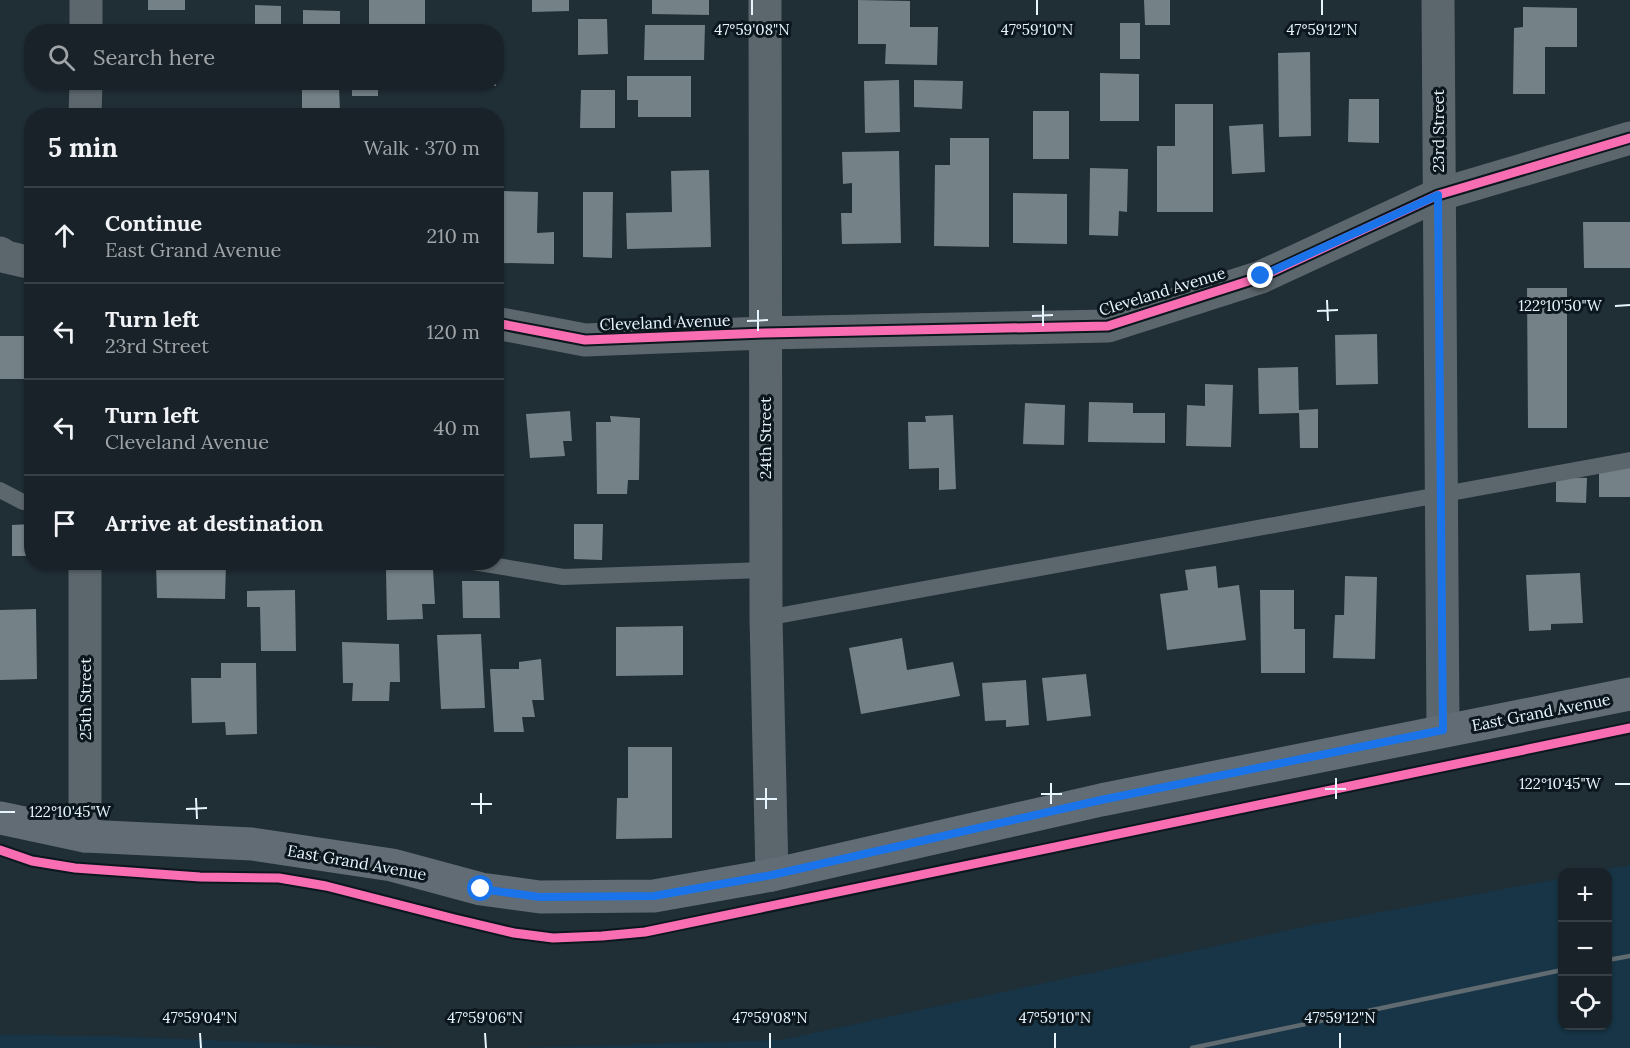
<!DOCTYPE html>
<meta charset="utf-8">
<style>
body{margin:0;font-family:Lora,serif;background:#252f34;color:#f1f3f6}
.controls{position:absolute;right:18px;bottom:18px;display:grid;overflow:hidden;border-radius:12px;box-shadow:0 2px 4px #0004}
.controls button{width:54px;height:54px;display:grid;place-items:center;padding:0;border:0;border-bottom:2px solid #363f45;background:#182228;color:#f1f3f6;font:30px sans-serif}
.stop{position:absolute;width:18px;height:18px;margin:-14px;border:4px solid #1a73e8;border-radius:50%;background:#fff}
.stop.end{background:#1a73e8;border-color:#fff;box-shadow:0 2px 6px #0008}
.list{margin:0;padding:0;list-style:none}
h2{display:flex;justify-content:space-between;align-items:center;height:78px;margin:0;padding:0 24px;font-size:26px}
h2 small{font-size:20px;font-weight:400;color:#9fa4a8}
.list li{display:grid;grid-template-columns:39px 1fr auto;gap:18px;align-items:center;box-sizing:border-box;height:96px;padding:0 24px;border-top:2px solid #363f45}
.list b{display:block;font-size:22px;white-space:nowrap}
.list p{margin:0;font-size:20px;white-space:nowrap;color:#9fa4a8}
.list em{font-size:20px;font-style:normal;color:#9fa4a8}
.icon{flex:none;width:33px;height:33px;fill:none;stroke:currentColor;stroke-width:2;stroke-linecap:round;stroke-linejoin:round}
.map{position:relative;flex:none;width:1630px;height:1048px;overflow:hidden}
.search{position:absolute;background:#182228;box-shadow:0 2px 4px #0004;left:24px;top:24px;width:480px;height:66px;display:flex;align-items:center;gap:15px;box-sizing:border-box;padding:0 21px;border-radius:24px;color:#9fa4a8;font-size:22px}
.panel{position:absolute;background:#182228;box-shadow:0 2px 4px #0004;left:24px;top:108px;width:480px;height:462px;border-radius:24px}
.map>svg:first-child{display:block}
.built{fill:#173546}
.building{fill:#748186}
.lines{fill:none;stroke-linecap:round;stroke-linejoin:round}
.service{stroke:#5c676d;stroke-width:16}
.minor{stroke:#5c676d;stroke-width:33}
.tertiary{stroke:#5c676d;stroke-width:33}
.secondary{stroke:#616c74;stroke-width:33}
.rail{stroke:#606a71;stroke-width:4.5}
.cycleway-casing{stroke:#0c171d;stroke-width:13}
.cycleway{stroke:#f96db3;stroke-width:9}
.route{stroke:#1a73e8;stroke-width:8}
.ticks{fill:none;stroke:#e7f5ff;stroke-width:2}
.labels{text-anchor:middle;stroke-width:6;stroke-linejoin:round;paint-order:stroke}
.street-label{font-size:16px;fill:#e7f5ff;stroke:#0c171d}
.ticks-label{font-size:15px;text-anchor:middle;fill:#e7f5ff;stroke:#0c171d;stroke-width:6;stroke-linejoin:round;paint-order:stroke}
</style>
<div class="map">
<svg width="1630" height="1048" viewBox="0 0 1630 1048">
<rect width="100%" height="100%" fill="#202e36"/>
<path class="built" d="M1630,865V1048H514L781,1040L1312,925L1562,878V1026H1608V872H1590Z
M0,1035L108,1036L399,1048H0Z"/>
<path class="building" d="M148,0H185V10H148Z
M369,0H425V32H369Z
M532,0H569V11L532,12Z
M652,0H709V15L652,14Z
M858,0L910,1V27H938L937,65L885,64L886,44H858Z
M1144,0H1170V25H1145Z
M255,5L281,6V32H255Z
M1523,7L1577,8V47H1545V94H1513L1514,28L1523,27Z
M303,10L340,11V32H303Z
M578,19H607L608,54L578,55Z
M1120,23H1140V59H1120Z
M645,25H705L704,60H644Z
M1310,52L1311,136L1279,137L1278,53Z
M1100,73L1139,74V121H1100Z
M627,76H691V117H638V100H627Z
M899,80L900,132L865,133L864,81Z
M914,80L963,81L962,109L914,107Z
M352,82H378V96H352Z
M468,82H496V86L468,85Z
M339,86L340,112H332V116H302V87Z
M581,90H615V128H580Z
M1349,99H1379V143L1348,142Z
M1175,104H1213V212H1157V146H1175Z
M1033,111H1069V159H1033Z
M233,112H252V116H233Z
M1263,124L1265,172L1232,174L1229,126Z
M950,138H989V247L934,246L935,165H950Z
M899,151L901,243L842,244L841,213H852V183L843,184L842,152Z
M1090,168L1128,169L1127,212L1119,211L1118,236L1089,235Z
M709,170L711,247L627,249L626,213L672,212L671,171Z
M503,191L538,192L537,233L554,232V264L503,263Z
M583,192H613L612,258L583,257Z
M1013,193L1067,194V244L1013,243Z
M1583,222H1630V268H1584Z
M1527,288H1567V428H1528Z
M1377,334L1378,384L1336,385L1335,335Z
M0,336H27V379H0Z
M1298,367L1299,410L1318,409V448H1300L1299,413L1259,414L1258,368Z
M1205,384L1233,385L1231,447L1186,446L1187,405L1205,406Z
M496,392H500L498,442H496Z
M1089,402L1133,403V413H1165V443L1088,442Z
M1025,403L1065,405L1064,445L1023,444Z
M570,411L572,441H563L565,456L530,458L526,414Z
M953,415L956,489L939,490V468L909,469L908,422H926L925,416Z
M610,416L640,418L639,480H628L627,494H597L596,422H611Z
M1599,468H1630V497H1599Z
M1556,477L1587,478L1586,503L1556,502Z
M32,524V556H12V525Z
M574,524H603L602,560L574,559Z
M258,562H287V570H258Z
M156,563L226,564L225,599L157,598Z
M1216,566L1218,588L1239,585L1246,640L1167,650L1160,594L1188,590L1185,570Z
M433,569L435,604H422L423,619L387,620L386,570Z
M1580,573L1583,623L1551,624V630L1529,631L1526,575Z
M1345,576L1377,577L1375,659L1333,658L1335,615H1344Z
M462,581H499L500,618H463Z
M295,590L296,651H261L260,607H247V591Z
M1260,590H1294V629H1305V673H1261Z
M36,609L37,679L0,680V610Z
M683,626V675L616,676V627Z
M481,634L485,708L441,709L437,635Z
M902,638L907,670L953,662L960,696L861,714L849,648Z
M342,642L399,644L400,682H390L389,701H352L353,683H343Z
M541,659L544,700H532L535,717H522L524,732H494L490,669H519V662Z
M221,663H256L257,734L226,735L225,722L192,723L191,678H221Z
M1086,674L1091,716L1047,721L1042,678Z
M1026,680L1029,725L1006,727V720L985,721L982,683Z
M628,747H672V838L616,839L617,798H628Z"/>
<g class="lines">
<path class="service" d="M0,490L23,502H32
M473,562L563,577L765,570
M766,618L1630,460"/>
<path class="minor" d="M765,0L766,618L772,875
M86,32V0
M85,116L86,82
M0,253L6,257L32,263
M496,323L585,340L765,333L1108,326L1261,277L1438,195L1630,138
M85,562V836"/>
<path class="tertiary" d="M1438,0L1443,730"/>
<path class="secondary" d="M0,818L85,836L252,844L392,865L481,889L540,897L654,896L772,875L1101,800L1630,694"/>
<path class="rail" d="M1608,960L1630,956
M1192,1048L1562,970"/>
<defs>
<path id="cycleway" d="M496,323L585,340L765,333L1108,326L1261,277L1438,195L1630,138
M0,850L32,861L75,868L200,877L279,878L326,886L455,919L514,933L553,938L602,936L645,932L1630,728"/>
</defs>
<use href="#cycleway" class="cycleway-casing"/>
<use href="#cycleway" class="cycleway"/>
</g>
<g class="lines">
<path class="route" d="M481,889L540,897L654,896L772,875L1101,800L1443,730L1438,195L1261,276"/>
</g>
<path class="ticks" d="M752,0V15M1037,0V15M1322,0V15M1327,300L1328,321M1043,305V326M1615,306L1630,305M758,310V331M1317,311L1338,310M1032,316L1053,315M747,321L768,320M1336,778V799M1051,783V804M1615,784H1630M766,788V809M1325,789H1346M481,793V814M1041,794H1062M196,798L197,819M756,799H777M471,804H492M186,809L207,808M0,812H15M200,1033L201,1048M485,1033L486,1048M770,1033V1048M1055,1033V1048M1340,1033V1048"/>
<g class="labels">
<g class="street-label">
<text transform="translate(1438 131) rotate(-90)" y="6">23rd Street</text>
<text transform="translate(1162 291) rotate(-17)" y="6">Cleveland Avenue</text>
<text transform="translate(665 322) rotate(-2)" y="6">Cleveland Avenue</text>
<text transform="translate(765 438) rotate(-90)" y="6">24th Street</text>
<text transform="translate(85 699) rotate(-90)" y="6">25th Street</text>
<text transform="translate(1541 712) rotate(-11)" y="6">East Grand Avenue</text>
<text transform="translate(357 862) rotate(10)" y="6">East Grand Avenue</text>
</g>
</g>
<g class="ticks-label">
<text x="752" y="35">47°59'08"N</text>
<text x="1037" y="35">47°59'10"N</text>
<text x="1322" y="35">47°59'12"N</text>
<text x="1560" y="311">122°10'50"W</text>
<text x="1560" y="789">122°10'45"W</text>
<text x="70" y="817">122°10'45"W</text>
<text x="200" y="1023">47°59'04"N</text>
<text x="485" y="1023">47°59'06"N</text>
<text x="770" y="1023">47°59'08"N</text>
<text x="1055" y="1023">47°59'10"N</text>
<text x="1340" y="1023">47°59'12"N</text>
</g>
</svg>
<div class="controls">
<button>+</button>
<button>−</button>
<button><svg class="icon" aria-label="locate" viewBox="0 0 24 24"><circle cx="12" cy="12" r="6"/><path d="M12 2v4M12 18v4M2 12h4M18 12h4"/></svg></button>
</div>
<div class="stop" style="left:481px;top:889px"></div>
<div class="stop end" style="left:1261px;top:276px"></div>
<div class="search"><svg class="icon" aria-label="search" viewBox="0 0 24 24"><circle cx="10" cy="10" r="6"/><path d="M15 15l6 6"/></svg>Search here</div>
<section class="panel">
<h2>5 min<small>Walk · 370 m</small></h2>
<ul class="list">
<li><svg class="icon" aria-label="ahead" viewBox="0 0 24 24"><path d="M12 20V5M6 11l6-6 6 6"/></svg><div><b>Continue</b><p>East Grand Avenue</p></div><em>210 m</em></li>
<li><svg class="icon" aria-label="left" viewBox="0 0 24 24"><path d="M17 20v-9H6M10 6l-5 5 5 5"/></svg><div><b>Turn left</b><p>23rd Street</p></div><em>120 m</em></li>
<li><svg class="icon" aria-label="left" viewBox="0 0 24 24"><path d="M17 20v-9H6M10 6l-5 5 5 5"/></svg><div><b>Turn left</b><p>Cleveland Avenue</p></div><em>40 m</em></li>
<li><svg class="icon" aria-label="arrive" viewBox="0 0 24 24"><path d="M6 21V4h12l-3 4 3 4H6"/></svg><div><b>Arrive at destination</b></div></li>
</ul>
</section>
</div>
